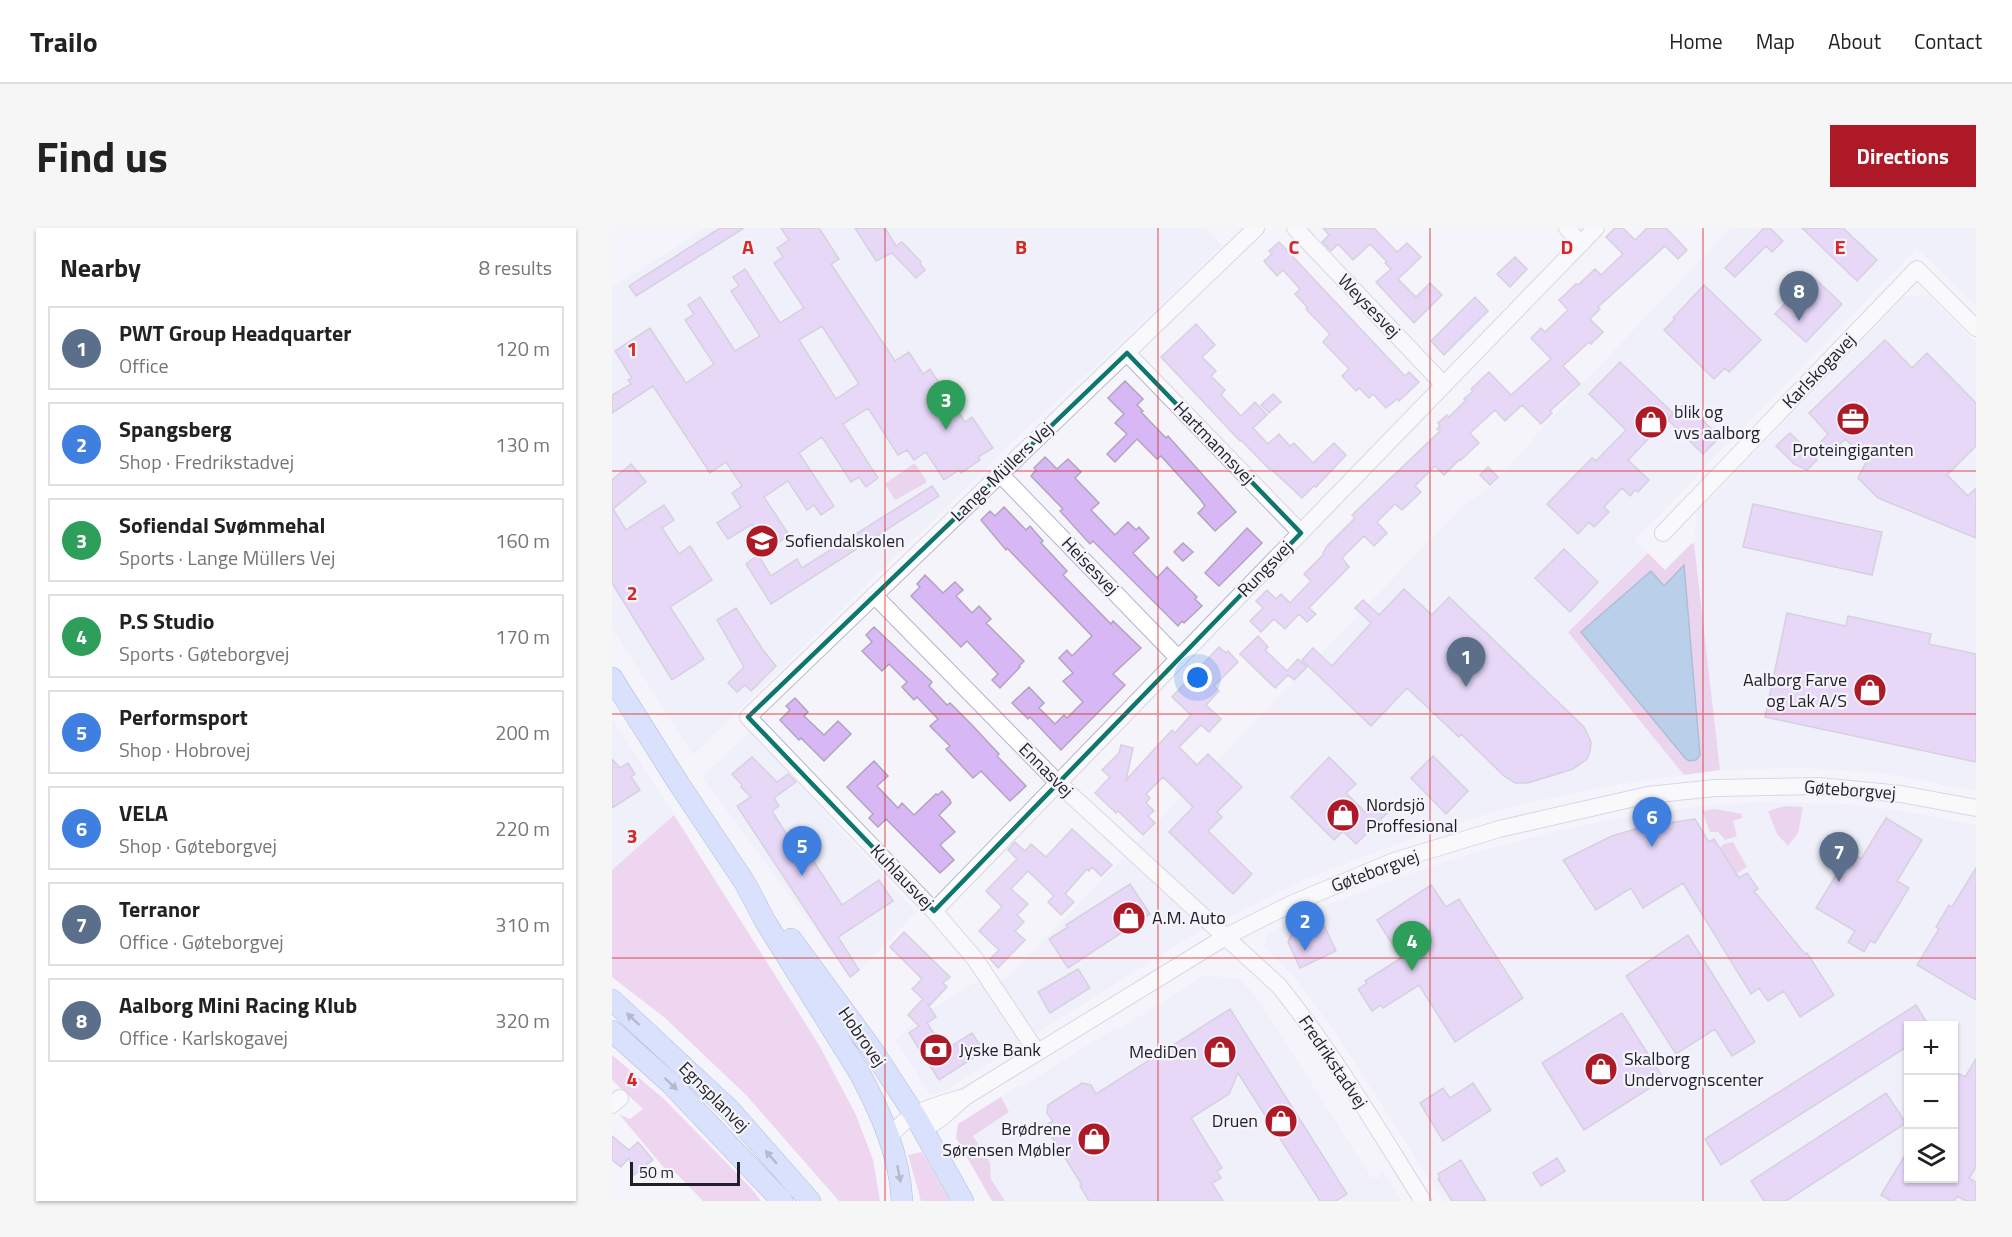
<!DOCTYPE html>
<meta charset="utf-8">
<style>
body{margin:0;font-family:"Titillium Web",sans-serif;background:#f6f6f6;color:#222}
.controls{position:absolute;right:18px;bottom:18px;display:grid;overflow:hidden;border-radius:0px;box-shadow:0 2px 4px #0004}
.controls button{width:54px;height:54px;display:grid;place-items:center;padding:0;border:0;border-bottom:2px solid #e0e0e0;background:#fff;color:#222;font:30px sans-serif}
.scale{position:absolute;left:18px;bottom:15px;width:110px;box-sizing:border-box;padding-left:6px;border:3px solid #201f2a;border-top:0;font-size:16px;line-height:21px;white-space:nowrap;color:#201f2a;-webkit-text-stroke:4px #f4f4fa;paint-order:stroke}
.you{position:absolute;left:586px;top:450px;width:21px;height:21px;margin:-15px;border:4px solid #fff;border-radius:50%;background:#1a73e8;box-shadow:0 0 0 9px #1a73e833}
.badge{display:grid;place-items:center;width:39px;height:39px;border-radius:50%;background:#ad1926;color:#fff;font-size:20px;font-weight:700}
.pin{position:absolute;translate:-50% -50px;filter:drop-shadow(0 2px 3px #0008)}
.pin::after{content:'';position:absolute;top:32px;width:21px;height:18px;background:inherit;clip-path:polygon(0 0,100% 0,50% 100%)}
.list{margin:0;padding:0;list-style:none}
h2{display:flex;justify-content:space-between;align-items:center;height:78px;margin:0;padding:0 24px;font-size:26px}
h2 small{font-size:20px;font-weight:400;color:#767676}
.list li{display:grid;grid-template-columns:39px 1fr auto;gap:18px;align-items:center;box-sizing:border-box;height:84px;margin:0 12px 12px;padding:0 12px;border:2px solid #e0e0e0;border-radius:0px}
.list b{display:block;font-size:22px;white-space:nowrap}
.list p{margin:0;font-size:20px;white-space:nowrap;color:#767676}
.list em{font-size:20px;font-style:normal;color:#767676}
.icon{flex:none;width:33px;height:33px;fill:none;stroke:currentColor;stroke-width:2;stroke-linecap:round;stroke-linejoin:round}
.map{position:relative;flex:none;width:1364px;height:973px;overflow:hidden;border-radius:0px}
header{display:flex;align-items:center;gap:36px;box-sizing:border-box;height:84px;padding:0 30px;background:#fff;border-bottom:2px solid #e0e0e0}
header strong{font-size:28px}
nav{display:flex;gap:33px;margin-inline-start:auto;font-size:21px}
.intro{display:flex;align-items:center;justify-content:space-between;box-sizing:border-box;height:144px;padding:0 36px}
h1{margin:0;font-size:42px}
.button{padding:15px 27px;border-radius:0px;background:#ad1926;color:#fff;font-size:21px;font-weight:700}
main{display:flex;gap:36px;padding:0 36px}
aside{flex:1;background:#fff;border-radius:0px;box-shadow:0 2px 4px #0004}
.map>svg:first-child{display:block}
.built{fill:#ecebfa;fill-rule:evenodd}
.green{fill:#e1afe0}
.forest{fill:#e6b1e5}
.water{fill:#74a3d7;stroke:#5b7ba3;stroke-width:1.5}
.building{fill:#d8b7f5;stroke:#b2a4bf;stroke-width:1.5;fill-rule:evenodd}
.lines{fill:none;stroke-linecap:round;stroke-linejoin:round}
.minor-casing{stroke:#b5b3d0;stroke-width:18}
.major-casing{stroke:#6576b4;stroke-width:22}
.minor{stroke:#fff;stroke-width:16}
.major{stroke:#b9c9fe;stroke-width:21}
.oneway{fill:#6c7494}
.marked{fill:none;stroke:#0f766e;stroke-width:4.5;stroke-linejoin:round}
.grid{fill:none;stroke:#d62828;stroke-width:1.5;stroke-opacity:0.55}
.labels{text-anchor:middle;stroke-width:4.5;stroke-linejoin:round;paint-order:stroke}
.street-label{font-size:18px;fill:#201f2a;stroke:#f4f4fa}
.poi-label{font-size:18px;fill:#201f2a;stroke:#f4f4fa;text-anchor:start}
.grid-label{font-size:20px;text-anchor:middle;font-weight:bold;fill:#d62828;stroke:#f4f4fa;stroke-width:4.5;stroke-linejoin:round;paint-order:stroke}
</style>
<header>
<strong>Trailo</strong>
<nav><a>Home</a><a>Map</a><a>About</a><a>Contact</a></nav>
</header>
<div class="intro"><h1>Find us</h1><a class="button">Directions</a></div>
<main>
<aside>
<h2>Nearby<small>8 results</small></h2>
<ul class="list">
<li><span class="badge" style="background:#5c6f8a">1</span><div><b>PWT Group Headquarter</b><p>Office</p></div><em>120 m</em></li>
<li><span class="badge" style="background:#3f7fe0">2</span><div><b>Spangsberg</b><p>Shop · Fredrikstadvej</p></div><em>130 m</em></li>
<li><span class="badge" style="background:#2e9e5b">3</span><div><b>Sofiendal Svømmehal</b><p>Sports · Lange Müllers Vej</p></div><em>160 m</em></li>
<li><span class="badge" style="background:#2e9e5b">4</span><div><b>P.S Studio</b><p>Sports · Gøteborgvej</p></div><em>170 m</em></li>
<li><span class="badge" style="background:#3f7fe0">5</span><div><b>Performsport</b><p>Shop · Hobrovej</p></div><em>200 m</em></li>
<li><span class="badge" style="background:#3f7fe0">6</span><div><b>VELA</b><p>Shop · Gøteborgvej</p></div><em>220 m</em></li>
<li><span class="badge" style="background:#5c6f8a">7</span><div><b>Terranor</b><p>Office · Gøteborgvej</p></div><em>310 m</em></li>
<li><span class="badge" style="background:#5c6f8a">8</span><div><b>Aalborg Mini Racing Klub</b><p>Office · Karlskogavej</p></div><em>320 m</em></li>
</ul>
</aside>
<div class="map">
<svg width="1364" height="973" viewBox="0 0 1364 973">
<rect width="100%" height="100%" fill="#f4f4fa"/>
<path class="built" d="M94,0H593L610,18L527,98L412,203L81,527L0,400V59Z
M1119,0H1364V79L1305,20L1023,312L1036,325L956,403L1072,547L1003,557L898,579L814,605L691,652L576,710L328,866H317L284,812L311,787L362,755L394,751L852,277L880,257L966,160Z
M1317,67L1364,115V563L1270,545L1185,540L1108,542L1082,315L1085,284L1293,68Z
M0,490L62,587L0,642Z
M140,501L185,554L304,684L241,750L238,749L90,549Z
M1148,574L1235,576L1297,584L1364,597V973H831L725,807L687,755L652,719L654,707L715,677L799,645L858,626L936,605L997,592L1088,578ZM1296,798H1342V950H1296Z
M593,747L627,751L644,768L759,949L767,950L771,943L790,973H380L344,910L346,896L408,857L411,858L503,800H509Z"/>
<path class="green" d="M301,236L304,237L314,252V255L283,272L274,258V255Z
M1082,315L1108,542L1072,547L956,404L1036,325L1053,342L1079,316Z
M1173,578L1191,579L1186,605L1176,618L1165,606L1156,583Z
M1103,581L1130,586V590L1121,593L1125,608L1113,612L1106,604H1098L1090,583Z
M1121,614L1135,639L1124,646L1107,620L1112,616Z
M389,869L397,884L361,908L378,935L379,951L393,973H380L344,910L346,896Z"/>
<path class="forest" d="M62,587L207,817L244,887L261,932L268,973H227L134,867L53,790L0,749V642Z
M0,827L52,871L139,960L149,973H91L63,944L58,947L7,886L18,891L31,881L0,852Z
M310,924L338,973H309L296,927Z"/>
<path class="water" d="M1072,337L1088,527L1084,532L1077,533L1073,530L969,404L1039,343L1052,358Z"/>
<path class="building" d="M108,0H132L24,68L17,58Z
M169,0H207L227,31L219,36L283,133L297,124L311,146L318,141L353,194L360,189L381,220L366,229L368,232L349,245L347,242L332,252L314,224L302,232L295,222L286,227L256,180L231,196L266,250L254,259L247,249L239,254L210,209L187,225L222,278L209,287L202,277L195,282L176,253L152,269L177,307L156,321L140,296L116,311L105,295L129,279L120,265L130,258L114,234L98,245L41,158L0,185V167L19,156L16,152L20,150L3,123L38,100L74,155L102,136L73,92L82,86L76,77L88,69L123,123L148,108L119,63L127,58L121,49L133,41L168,95L192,80L162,35L171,29L165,20L177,12ZM210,98L247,156L224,171L187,112Z
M243,0H273L284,18L290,14L309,34L308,36L313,42L304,50L280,25L264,33Z
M711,0H762L785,24L795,15L809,29L786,51L804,69L818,55L830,67L802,95L764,54L779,41L773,35L775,34L758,16L741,32L726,16L719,23L710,14L717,7Z
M1003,0H1011L1023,12L1035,0H1054L1075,22L1066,31L1053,18L986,79L988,81L978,91L991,104L979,116L977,114L951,138L968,156L938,183L940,185L929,196L910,177L893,193L883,182L858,205L867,215L849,232L848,231L832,247L823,238L803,258L809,264L790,282L783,276L765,294L775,305L762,318L752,308L730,330L737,339L697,380L704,386L695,394L687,386L673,401L662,391L649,404L638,393L651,380L644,373L655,362L664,371L669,366L678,375L699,353L692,346L712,326L711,325L715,318L743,290L740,287L828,203L825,201L828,198L826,195L835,187L837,189L854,172L852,171L861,163L859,161L877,144L899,167L939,131L919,110L929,100L933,104L956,82L947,72L964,56L966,57L983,41L989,47L1011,26L994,9Z
M1152,0H1158L1171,13L1160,24L1154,18L1123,49L1113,40Z
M1190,0H1231L1265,32L1245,53Z
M667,14L793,148L797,144L807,154L787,173L785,171L774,180L761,166L757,170L747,160L744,163L730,148L737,141L711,114L718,106L694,81L696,80L683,66L688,61L671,42L665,48L652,33L660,26L657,23Z
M903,29L915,41L898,59L885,46Z
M1199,47L1230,76L1194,114L1163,86Z
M1092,57L1149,112L1117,144L1113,140L1102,151L1052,102L1063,91L1061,90Z
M863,69L876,83L832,127L819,113Z
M584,96L603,117L590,129L604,143L599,148L613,162L609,167L629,188L643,174L655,187L641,200L656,216L667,206L678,218L682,215L701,235L722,215L734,227L704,259L702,258L690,270L658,240L657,241L629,212L628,213L549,129Z
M1273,112L1300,140L1315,125L1364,175V218L1335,247L1356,268L1364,260V310L1266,270L1246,250L1255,232L1233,211L1218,226L1208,215L1216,206L1197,185Z
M1008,134L1061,185L1016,232L1037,252L1026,264L1023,262L1018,268L1010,260L992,279L997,284L982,299L977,294L966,306L935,276L980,230L984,233L1014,202L977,166Z
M513,153L531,171L525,177L531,183L529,184L554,210L556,208L624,284L603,303L586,285L593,278L588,271L549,228L545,231L525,211L503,234L495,226L515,206L503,195L512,186L496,170Z
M661,166L669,174L657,185L649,177Z
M1073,175L1108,209L1091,226L1056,192Z
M1178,205L1205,232L1195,242L1182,236L1164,218Z
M433,229L445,241L456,231L469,244L463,250L487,275L479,282L503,307L516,294L524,302L527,299L537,310L521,325L545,350L555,339L585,369L583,371L590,378L572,395L570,393L566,398L481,313L478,316L448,283L451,281L419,248L424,242L422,240Z
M19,236L34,254L1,281L14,302L52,277L62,292L50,300L67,326L78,318L100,352L58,379L92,431L60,452L0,355V252Z
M876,239L886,249L878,257L868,247Z
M320,258L327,268L159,376L134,336L146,327L159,348L185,331L190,340Z
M1141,276L1270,304L1260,347L1131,319Z
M392,279L414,302L418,298L431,313L429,315L455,343L451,347L499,396L501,393L529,420L501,446L513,457L449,522L418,489L416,491L400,475L417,459L432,475L427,480L443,496L452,487L455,490L471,474L451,453L461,445L447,430L455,422L460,428L480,408L395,320L394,322L369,292L378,283L383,288Z
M635,300L650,315L607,358L593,345Z
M571,315L581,324L571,333L562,324Z
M952,321L986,354L958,384L923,350Z
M313,347L331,365L343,354L351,362L344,368L360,385L367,378L379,391L374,395L412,433L407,438L408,439L388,460L380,452L386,446L355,413L349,419L299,368L308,359L305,356Z
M792,361L820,387L837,369L972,499L979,514L978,523L975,531L961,541L916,555H903L892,548L849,506L847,509L795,460L759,498L690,432L701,420L720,438L759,395L743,380L751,372L767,387Z
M124,380L151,422L164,438L139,463L133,457L125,464L116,455L132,439L105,392Z
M1175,385L1234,398L1236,388L1319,406L1317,416L1364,426V534L1153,489Z
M262,399L320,454L317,458L335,477L338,475L360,497L387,526L385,528L414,558L398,573L369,543L361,550L334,521L338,518L318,498L326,491L305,469L302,472L290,459L295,454L277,436L270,443L250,423L260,414L254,407Z
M646,408L656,419L653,422L675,443L686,431L695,439L682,452L676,447L663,460L628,426Z
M607,419L614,425L616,423L626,434L602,458L607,463L594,477L609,491L597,504L589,497L567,519L585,537L596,526L630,559L605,584L610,589L596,603L640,646L621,666L557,604L581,579L551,549L534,566L538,570L534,575L542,583L536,588L543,595L531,607L506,583L504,585L483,565L498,549L490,542L507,525L509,517L521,520L514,552L560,502L563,505L579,487L560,469Z
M183,470L196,484L192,488L212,507L226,493L239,506L212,533L189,510L187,512L168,492L178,482L174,478Z
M821,528L856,563L834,586L799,550Z
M140,529L165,554L176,546L184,554L162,570L167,578L160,583L192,634L199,629L230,677L267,652L281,673L226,709L247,742L238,749L125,578L139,569L129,559L130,557L120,546Z
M717,529L744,556L734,565L753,584L764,573L776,584L744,616L731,603L722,612L679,569Z
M0,531L8,540L16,535L23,546L19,549L28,562L0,580Z
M262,533L276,548L265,558L286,580L290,575L302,587L324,566L326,567L330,563L338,572L339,575L327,587L343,604L328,617L342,632L328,645L274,591L266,599L257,590L261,586L235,559Z
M1274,590L1310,612L1285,653L1297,660L1263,715L1258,713L1252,724L1236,714L1243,703L1204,680L1238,624L1249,631Z
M1083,591L1097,614L1102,611L1127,650L1135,645L1146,661L1142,663L1193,726L1195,725L1222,767L1188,789L1172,763L1156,773L1147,760L1139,766L1071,655L1031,680L1019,660L984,682L951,632L1000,608L1030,599Z
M460,601L500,637L489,648L480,639L477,643L475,641L453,666L462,674L449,687L436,674L442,668L416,643L399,661L416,676L405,687L412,694L403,703L413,712L386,740L378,731L387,722L367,703L390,679L374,663L405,631L396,622L403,614L413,623L419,616L434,629Z
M1364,640V772L1305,737L1327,701L1324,699L1337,677L1340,679Z
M518,656L538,686L456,740L437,711L456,699L454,697Z
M819,657L834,679L847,671L911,770L843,814L807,757L771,780L769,777L760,783L746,761L755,755L753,753L789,730L765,692Z
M710,693L724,723L688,740L676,714L679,707Z
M292,704L338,749L331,755L335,759L317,778L315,775L324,789L315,795L333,822L360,805L372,823L327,852L297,805L307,798L296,787L311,771L300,761L310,751L278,719Z
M1076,707L1143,814L1120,828L1103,801L1064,826L1014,748Z
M466,741L478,760L438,785L426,764Z
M1304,777L1317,798H1296V818L1109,937L1093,911Z
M618,781L735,966L724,973H708L626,845L617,866L579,890L610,940L605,943L609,950L600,955L611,973H477L468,958L470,957L433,898L441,893L435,885L436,877L470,855L479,857L484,866Z
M1010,785L1052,851L972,902L930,835Z
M1364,831V939L1357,950L1364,954V973H1354L1345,968L1342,973H1279L1269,967L1296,922V951H1341V843L1353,849Z
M861,855L879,882L831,913L808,875L831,860L838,870Z
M1274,865L1294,895L1174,973H1152L1139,953Z
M0,908L17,922L26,914L41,932L22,947L17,930L9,939L0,932Z
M945,930L953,943L929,958L921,945Z
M849,932L862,954L874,973H840L826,951L828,950L826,946Z"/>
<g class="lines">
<defs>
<path id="minor" d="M683,0L832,157
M955,0L969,16
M515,125L689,305
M388,246L567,431
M1051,305L1305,41L1364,100
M262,367L446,555L667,758C721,825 765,900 811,973
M322,683L984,0
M425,824L363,731L322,683L136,489L644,0
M0,877L8,870
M311,902L328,891L353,869L615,708L679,676L782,633L887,601L1036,567L1103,560L1207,558L1289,566L1364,580
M277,910C294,885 321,878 349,870"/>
<path id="major" d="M0,450L67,556L133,655L153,693L247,844C268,883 288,927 290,973
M179,711L259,820L302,886L351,973
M0,772L118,882L198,973
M0,803L58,855L170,973"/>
</defs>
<use href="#minor" class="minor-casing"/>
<use href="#major" class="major-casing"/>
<use href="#minor" class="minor"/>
<use href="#major" class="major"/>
</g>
<defs><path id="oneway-solid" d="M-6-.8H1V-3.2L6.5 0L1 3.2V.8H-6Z" transform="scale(1.5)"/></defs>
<g class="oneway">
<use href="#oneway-solid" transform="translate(21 791) rotate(-137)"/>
<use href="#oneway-solid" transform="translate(59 856) rotate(44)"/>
<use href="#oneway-solid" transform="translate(159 929) rotate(-131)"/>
<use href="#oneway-solid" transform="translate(287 946) rotate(79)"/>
</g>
<path d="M0 0H1364V973H0ZM515,125L689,305L322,683L136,489Z" fill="#f4f4fa" fill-opacity=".55" fill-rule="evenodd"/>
<path class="marked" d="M515,125L689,305L322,683L136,489Z"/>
<path class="grid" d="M273,0V973M546,0V973M818,0V973M1091,0V973M0,243H1364M0,486H1364M0,730H1364"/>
<defs>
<symbol id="office-disc" viewBox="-11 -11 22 22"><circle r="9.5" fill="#ad1926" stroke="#f4f4fa"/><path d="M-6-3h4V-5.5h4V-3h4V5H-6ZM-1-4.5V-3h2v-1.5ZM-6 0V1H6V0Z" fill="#fff"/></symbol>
<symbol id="shop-disc" viewBox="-11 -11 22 22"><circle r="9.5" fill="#ad1926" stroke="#f4f4fa"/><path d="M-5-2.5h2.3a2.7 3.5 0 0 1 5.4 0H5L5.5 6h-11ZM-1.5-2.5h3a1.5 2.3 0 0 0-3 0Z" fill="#fff"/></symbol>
<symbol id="school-disc" viewBox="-11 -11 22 22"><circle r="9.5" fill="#ad1926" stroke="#f4f4fa"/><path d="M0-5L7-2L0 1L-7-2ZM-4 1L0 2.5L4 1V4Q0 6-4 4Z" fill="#fff"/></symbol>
<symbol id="bank-disc" viewBox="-11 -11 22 22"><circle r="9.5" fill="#ad1926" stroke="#f4f4fa"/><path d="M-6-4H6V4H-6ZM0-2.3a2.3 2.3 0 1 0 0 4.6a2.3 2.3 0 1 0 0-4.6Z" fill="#fff"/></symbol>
</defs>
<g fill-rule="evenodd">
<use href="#office-disc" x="1222" y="172" width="38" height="38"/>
<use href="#shop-disc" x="1020" y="175" width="38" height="38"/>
<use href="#school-disc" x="131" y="294" width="38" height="38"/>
<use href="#shop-disc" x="1239" y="443" width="38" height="38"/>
<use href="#shop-disc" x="712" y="568" width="38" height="38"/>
<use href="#shop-disc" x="498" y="671" width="38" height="38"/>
<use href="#bank-disc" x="305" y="803" width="38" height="38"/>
<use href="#shop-disc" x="589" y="805" width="38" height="38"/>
<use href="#shop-disc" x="970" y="822" width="38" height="38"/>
<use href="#shop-disc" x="650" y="874" width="38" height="38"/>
<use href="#shop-disc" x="463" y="892" width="38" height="38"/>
</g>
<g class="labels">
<g class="street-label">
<text transform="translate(757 78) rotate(46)" y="6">Weysesvej</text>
<text transform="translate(1207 143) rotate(-46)" y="6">Karlskogavej</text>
<text transform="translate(602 215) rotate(46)" y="6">Hartmannsvej</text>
<text transform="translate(390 244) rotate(-44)" y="6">Lange Müllers Vej</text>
<text transform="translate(478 338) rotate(46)" y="6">Heisesvej</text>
<text transform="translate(653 341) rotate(-46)" y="6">Rungsvej</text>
<text transform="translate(434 542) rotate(45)" y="6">Ennasvej</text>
<text transform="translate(1238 562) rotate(4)" y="6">Gøteborgvej</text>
<text transform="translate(763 643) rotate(-20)" y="6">Gøteborgvej</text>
<text transform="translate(290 649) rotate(46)" y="6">Kuhlausvej</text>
<text transform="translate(250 809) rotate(55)" y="6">Hobrovej</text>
<text transform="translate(721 834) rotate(56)" y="6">Fredrikstadvej</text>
<text transform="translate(102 869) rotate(45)" y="6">Egnsplanvej</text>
</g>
<g class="poi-label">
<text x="1062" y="190">blik og<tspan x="1062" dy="21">vvs aalborg</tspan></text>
<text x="1241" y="228" text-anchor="middle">Proteingiganten</text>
<text x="173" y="319">Sofiendalskolen</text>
<text x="1235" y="458" text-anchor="end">Aalborg Farve<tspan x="1235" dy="21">og Lak A/S</tspan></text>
<text x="754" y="583">Nordsjö<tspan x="754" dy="21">Proffesional</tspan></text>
<text x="540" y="696">A.M. Auto</text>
<text x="347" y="828">Jyske Bank</text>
<text x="585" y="830" text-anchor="end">MediDen</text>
<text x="1012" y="837">Skalborg<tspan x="1012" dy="21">Undervognscenter</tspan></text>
<text x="646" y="899" text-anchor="end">Druen</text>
<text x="459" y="907" text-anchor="end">Brødrene<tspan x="459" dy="21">Sørensen Møbler</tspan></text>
</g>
</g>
<g class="grid-label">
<text x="136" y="26">A</text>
<text x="409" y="26">B</text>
<text x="682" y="26">C</text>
<text x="955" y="26">D</text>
<text x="1228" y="26">E</text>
<text x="20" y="128">1</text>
<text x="20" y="372">2</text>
<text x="20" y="615">3</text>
<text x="20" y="858">4</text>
</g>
</svg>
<div class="controls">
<button>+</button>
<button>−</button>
<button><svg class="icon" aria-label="layers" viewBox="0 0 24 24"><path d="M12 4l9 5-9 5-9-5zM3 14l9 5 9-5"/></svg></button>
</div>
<div class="scale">50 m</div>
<div class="you"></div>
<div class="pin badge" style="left:854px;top:459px;background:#5c6f8a">1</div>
<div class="pin badge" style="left:693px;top:723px;background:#3f7fe0">2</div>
<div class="pin badge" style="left:334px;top:202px;background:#2e9e5b">3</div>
<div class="pin badge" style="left:800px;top:743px;background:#2e9e5b">4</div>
<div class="pin badge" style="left:190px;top:648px;background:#3f7fe0">5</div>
<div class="pin badge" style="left:1040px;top:619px;background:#3f7fe0">6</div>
<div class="pin badge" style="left:1227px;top:654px;background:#5c6f8a">7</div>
<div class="pin badge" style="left:1187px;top:93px;background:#5c6f8a">8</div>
</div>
</main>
